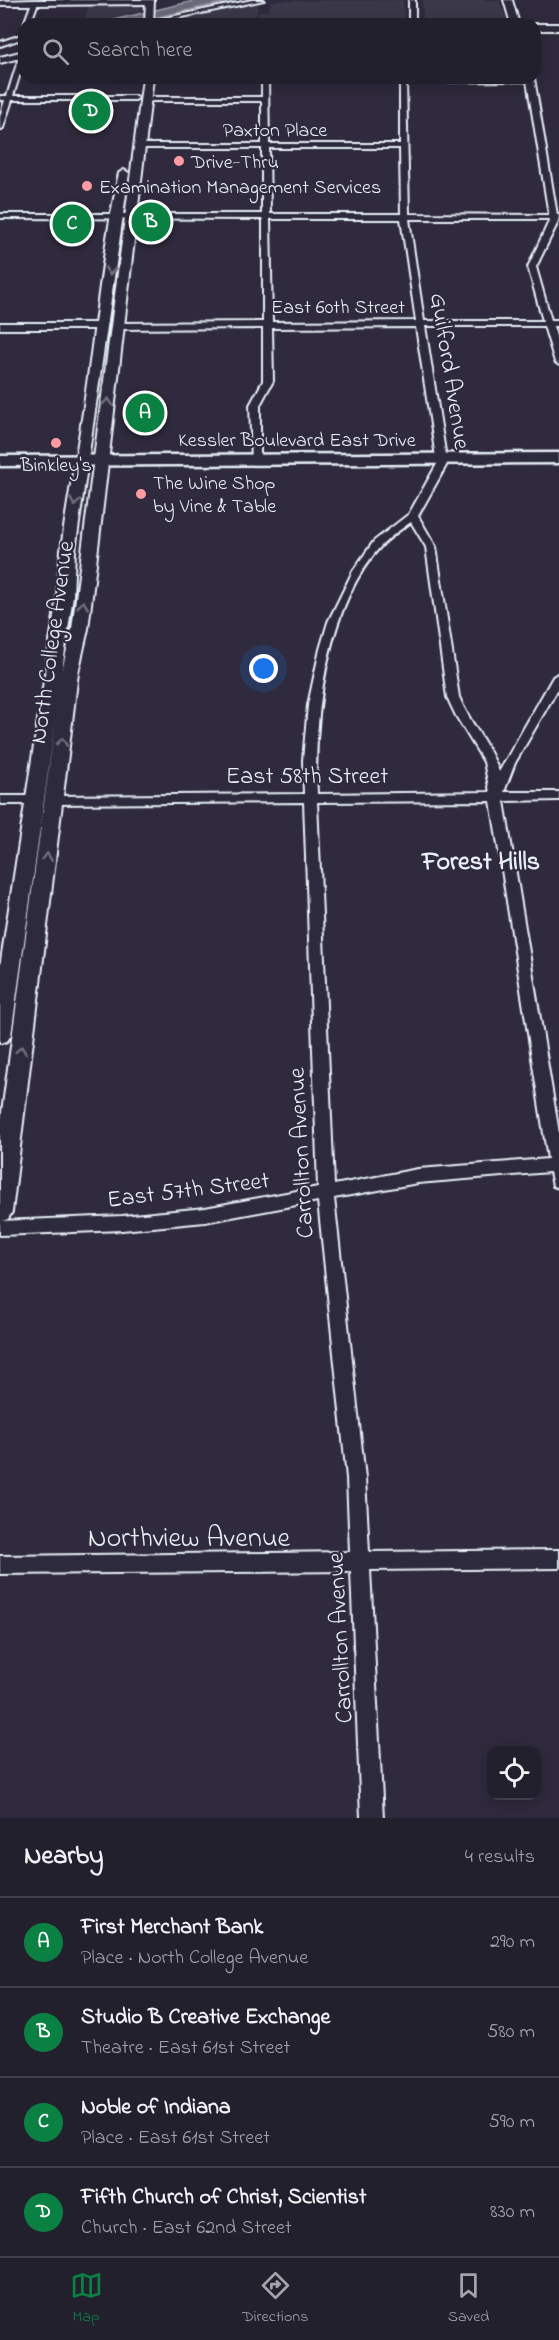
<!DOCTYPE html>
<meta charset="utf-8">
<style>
body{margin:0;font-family:"Indie Flower",sans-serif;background:#2b2836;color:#f1f3f6}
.controls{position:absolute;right:18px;bottom:18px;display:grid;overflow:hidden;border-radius:12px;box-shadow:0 3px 15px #0003}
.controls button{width:54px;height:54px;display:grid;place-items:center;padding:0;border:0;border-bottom:2px solid #403e4a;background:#23202e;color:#f1f3f6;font:30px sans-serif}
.you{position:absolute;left:264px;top:669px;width:21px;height:21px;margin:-15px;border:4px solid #fff;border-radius:50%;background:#1a73e8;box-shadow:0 0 0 9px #1a73e833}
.badge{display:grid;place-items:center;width:39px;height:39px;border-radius:50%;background:#0b8043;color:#fff;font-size:20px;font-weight:700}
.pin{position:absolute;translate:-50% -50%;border:3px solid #fff;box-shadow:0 2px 6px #0006}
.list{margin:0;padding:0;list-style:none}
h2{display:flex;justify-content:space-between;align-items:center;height:78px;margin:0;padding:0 24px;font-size:26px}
h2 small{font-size:20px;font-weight:400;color:#a3a3aa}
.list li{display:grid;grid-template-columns:39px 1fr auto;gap:18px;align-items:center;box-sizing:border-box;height:90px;padding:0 24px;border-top:2px solid #403e4a}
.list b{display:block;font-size:22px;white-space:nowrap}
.list p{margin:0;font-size:20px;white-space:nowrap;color:#a3a3aa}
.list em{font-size:20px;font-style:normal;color:#a3a3aa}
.icon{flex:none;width:33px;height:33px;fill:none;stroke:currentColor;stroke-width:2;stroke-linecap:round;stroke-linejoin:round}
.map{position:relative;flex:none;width:559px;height:1818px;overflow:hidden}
.search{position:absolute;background:#23202e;box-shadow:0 3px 15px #0003;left:18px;right:18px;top:18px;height:66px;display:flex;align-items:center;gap:15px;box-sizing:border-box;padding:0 21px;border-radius:18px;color:#a3a3aa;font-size:22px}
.sheet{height:438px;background:#23202e}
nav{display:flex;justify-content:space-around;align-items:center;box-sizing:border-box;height:84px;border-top:2px solid #403e4a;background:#23202e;font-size:16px;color:#a3a3aa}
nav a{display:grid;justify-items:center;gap:3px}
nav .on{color:#0b8043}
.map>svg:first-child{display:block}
.built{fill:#3b3749}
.water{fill:#696978;stroke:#9c9fab;stroke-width:1.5}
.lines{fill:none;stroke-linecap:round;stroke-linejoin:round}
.street-casing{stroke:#e8f1f8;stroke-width:4}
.secondary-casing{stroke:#e8f1f8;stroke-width:4}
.primary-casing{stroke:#e8f1f8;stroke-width:5}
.street{fill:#2f2a3d;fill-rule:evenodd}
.secondary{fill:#2f2a3d;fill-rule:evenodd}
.primary{fill:#2f2a3d;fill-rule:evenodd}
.oneway{stroke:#70707e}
.poi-dot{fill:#ff9aa2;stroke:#2f2a3d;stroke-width:2}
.labels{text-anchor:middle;stroke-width:4.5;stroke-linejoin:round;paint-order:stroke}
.far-street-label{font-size:20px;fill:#e8f1f8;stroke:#2f2a3d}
.far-poi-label{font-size:20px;fill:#e8f1f8;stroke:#2f2a3d;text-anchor:start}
.street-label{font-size:24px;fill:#e8f1f8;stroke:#2f2a3d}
.neighbourhood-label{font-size:26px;font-weight:bold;fill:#e8f1f8;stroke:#2f2a3d}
.near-street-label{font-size:28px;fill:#e8f1f8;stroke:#2f2a3d}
</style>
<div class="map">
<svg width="559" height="1818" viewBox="0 0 559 1818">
<rect width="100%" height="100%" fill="#2f2a3d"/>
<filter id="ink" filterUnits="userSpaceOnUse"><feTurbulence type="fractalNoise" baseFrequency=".0167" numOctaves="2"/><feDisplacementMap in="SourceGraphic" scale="12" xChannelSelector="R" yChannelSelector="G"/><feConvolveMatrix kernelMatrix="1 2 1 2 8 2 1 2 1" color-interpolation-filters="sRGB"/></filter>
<g filter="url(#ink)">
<path class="built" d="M403,0L405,23L256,24L259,11H269L271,1Z
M422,0H499L508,22L423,23Z
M259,2L255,24H166L167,19Z
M89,4H140L141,11L94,24H83Z"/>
<path class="water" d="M198,0H236L125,24H96Z"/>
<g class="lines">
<defs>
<path id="street" d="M33,0H150L153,2L150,4L37,5L30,24H24L31,5H0V1Z
M252,0H264L149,24L146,22Z
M409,0H415V24H409Z
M24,34V38L0,46V42Z
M23,52L24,61L13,96H135L138,98L135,100H12L3,128L0,130V117L5,100H0V96H7L20,54Z
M262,78H268L269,144H400V78H534L557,215H559L558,222L536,267L551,320H559V326H553L559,346V365L555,362L544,326H425L447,464L418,516L436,547L459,697C470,724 490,745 499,772L553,677L559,673V687L515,763L504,792H559V800L504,801L559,1133V1188L553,1186L550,1172L418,1183L334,1198L365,1478L369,1552L559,1550V1568L370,1570L383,1818H361L351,1571L0,1574V1556L350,1552L347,1478L318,1201L205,1222L122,1230L0,1235V1221L122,1216L205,1208L318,1187L304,802L55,804L49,800L55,796L304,794L303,760L308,705L320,649L328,622L353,571L374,541L409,514L437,464L416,327L272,328L273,381L260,405V460L252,462L250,405L263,381V328L116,329L112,326L116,323L263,322V219L0,218V214H262V148H146L139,150L135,148L145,144H262V101H153L145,103L142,101L153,97H262ZM527,81L549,215L409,214L406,82ZM269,148H400L401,214H270ZM270,219H401L416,321L272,322ZM409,219H550L528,267L543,321H424ZM411,522L426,547L447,697L456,716L484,762L490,792L317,794C313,717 327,603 382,545C391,536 401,529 411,522ZM491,801L548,1159L418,1169L334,1185L317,802Z
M0,323H102L106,326L102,329H0Z
M0,796H36L42,800L36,804H0Z"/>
<path id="secondary" d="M146,0H154L153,24H145Z
M504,0H512L519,24H511Z
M535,24H559V30H535Z
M24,51V57L0,63V57Z
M143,78H153L100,531L88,629L78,673L12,1212L8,1219L0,1222V1127L56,715L11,1035L7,1041L0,1043V967L57,596C60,534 74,473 83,412C95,332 102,252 119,173L124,170L129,173L75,551L73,596L62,670L72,629Z"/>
<path id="primary" d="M559,453V463L0,466V456Z"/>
</defs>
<use href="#street" class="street-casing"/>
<use href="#secondary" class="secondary-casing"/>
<use href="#primary" class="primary-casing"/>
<use href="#street" class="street"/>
<use href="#secondary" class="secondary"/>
<use href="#primary" class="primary"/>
</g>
<defs><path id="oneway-chevron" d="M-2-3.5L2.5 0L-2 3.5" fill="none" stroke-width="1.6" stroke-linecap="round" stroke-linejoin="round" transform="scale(1.5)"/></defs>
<g class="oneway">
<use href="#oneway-chevron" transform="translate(110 271) rotate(97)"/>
<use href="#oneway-chevron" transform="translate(108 402) rotate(-83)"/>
<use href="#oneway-chevron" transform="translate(75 502) rotate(99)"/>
<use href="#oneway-chevron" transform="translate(83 605) rotate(-83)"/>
<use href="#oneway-chevron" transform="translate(62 742) rotate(-83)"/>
<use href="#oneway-chevron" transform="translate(47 857) rotate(-82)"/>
<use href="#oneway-chevron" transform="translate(21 1050) rotate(-82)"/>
</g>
</g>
<g class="poi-dot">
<circle cx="179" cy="161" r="6"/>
<circle cx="87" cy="186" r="6"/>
<circle cx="56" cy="443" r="6"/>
<circle cx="141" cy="494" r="6"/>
</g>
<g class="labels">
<g class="far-street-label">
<text x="275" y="136">Paxton Place</text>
<text x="338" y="313">East 60th Street</text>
<text x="297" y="446">Kessler Boulevard East Drive</text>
</g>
<g class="far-poi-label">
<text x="191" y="168">Drive-Thru</text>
<text x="99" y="193">Examination Management Services</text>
<text x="56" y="471" text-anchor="middle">Binkley's</text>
<text x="153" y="489">The Wine Shop<tspan x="153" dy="23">by Vine &amp; Table</tspan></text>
</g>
<g class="street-label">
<text transform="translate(451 371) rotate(81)" y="8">Guilford Avenue</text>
<text transform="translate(51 642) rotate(-82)" y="8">North College Avenue</text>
<text x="307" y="783">East 58th Street</text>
<text transform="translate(300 1153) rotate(-93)" y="8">Carrollton Avenue</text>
<text transform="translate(188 1189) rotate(-7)" y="8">East 57th Street</text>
<text transform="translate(339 1638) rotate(-93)" y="8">Carrollton Avenue</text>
</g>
<g class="neighbourhood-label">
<text x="481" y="869">Forest Hills</text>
</g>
<g class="near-street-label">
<text x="189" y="1546">Northview Avenue</text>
</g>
</g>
</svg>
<div class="controls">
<button><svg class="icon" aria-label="locate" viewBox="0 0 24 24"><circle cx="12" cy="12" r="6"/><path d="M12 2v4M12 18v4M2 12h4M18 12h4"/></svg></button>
</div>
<div class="you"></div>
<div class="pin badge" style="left:145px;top:413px">A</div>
<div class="pin badge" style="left:151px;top:222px">B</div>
<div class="pin badge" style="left:72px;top:224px">C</div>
<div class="pin badge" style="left:91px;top:111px">D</div>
<div class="search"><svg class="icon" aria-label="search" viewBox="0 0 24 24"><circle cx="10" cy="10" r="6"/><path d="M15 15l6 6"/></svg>Search here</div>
</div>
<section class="sheet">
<h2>Nearby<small>4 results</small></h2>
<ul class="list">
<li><span class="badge">A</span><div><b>First Merchant Bank</b><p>Place · North College Avenue</p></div><em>290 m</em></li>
<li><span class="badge">B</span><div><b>Studio B Creative Exchange</b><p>Theatre · East 61st Street</p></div><em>580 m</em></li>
<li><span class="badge">C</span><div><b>Noble of Indiana</b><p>Place · East 61st Street</p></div><em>590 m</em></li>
<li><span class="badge">D</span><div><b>Fifth Church of Christ, Scientist</b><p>Church · East 62nd Street</p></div><em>830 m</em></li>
</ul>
</section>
<nav>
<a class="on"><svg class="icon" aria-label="map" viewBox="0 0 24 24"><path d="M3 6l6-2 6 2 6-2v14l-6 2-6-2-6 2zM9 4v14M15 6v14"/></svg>Map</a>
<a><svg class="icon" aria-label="directions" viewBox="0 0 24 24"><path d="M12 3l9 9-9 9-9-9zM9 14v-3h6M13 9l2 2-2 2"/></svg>Directions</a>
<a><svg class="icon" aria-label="saved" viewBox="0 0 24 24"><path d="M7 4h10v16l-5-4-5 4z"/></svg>Saved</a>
</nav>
